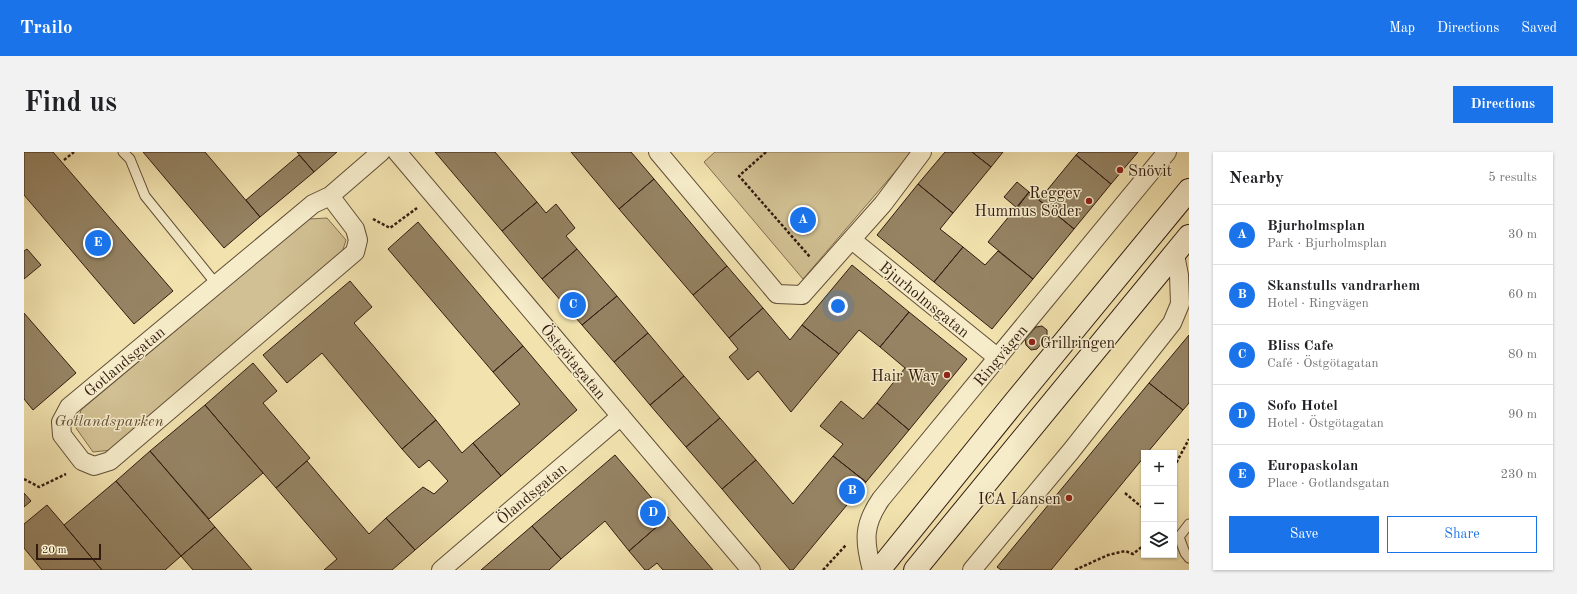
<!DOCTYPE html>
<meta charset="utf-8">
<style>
body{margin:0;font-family:"Old Standard TT",serif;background:#f2f2f2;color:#202124}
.controls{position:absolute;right:12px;bottom:12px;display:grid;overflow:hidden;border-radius:0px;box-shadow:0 1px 3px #0004}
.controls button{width:36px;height:36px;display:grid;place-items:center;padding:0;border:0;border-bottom:1px solid #e0e0e0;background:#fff;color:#202124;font:20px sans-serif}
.scale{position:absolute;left:12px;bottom:10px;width:65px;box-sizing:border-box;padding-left:4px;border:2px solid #321c11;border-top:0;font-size:11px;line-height:14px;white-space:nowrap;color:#321c11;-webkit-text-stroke:3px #f6ecca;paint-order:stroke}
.you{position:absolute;left:814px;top:154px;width:14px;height:14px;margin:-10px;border:3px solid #fff;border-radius:50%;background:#1a73e8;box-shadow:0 0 0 6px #1a73e833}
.badge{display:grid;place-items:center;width:26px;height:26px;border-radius:50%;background:#1a73e8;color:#fff;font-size:13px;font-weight:700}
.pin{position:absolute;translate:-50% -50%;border:2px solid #fff;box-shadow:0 1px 4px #0006}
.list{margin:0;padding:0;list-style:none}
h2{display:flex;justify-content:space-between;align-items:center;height:52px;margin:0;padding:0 16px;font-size:17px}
h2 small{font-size:13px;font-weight:400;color:#757577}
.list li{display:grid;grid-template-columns:26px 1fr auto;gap:12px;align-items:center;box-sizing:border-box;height:60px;padding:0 16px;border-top:1px solid #e0e0e0}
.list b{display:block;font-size:15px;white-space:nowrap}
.list p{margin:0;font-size:13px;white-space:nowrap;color:#757577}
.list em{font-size:13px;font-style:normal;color:#757577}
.actions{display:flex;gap:8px;padding:12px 16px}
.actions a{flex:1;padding:9px 0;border:1px solid #1a73e8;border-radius:0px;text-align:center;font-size:14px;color:#1a73e8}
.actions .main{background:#1a73e8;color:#fff}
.icon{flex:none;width:22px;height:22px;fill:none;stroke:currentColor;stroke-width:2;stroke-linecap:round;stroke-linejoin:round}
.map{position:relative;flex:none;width:1165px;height:418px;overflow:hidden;border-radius:0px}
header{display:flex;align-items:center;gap:24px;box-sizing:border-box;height:56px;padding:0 20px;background:#1a73e8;color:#fff}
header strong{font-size:19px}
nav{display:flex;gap:22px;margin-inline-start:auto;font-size:14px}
.intro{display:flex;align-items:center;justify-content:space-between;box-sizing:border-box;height:96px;padding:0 24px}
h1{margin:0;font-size:28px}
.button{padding:10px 18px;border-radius:0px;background:#1a73e8;color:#fff;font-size:14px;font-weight:700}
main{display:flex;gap:24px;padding:0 24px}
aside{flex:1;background:#fff;border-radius:0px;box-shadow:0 1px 3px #0004}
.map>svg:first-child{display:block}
.green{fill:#d1c093;stroke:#826e52}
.building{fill:#958363;stroke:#321c11}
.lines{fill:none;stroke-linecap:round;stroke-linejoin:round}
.lane-casing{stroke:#624e38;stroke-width:11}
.street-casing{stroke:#624e38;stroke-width:20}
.secondary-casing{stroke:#321c11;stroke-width:24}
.path{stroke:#321c11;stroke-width:2.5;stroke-dasharray:3 2;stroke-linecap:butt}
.lane{stroke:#f6ecca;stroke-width:9}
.street{stroke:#f6ecca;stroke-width:18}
.secondary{stroke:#f6ecca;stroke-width:22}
.poi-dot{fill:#8f2418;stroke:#f6ecca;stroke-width:1.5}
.labels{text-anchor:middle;stroke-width:3;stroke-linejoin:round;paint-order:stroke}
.poi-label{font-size:16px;fill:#321c11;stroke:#f6ecca;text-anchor:end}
.street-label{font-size:16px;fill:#321c11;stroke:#f6ecca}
.park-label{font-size:16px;font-style:italic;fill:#624d38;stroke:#f6ecca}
</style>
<header>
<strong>Trailo</strong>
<nav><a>Map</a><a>Directions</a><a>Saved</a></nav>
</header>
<div class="intro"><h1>Find us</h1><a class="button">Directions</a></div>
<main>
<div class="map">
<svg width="1165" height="418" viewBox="0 0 1165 418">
<rect width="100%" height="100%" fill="#f1e2ae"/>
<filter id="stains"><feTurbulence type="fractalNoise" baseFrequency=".005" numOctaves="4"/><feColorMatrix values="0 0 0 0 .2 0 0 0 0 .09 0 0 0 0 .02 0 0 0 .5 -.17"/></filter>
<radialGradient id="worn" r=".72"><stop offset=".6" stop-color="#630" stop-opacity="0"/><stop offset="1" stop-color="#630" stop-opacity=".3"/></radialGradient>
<path class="green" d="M691,0H888L779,127L680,10Z
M303,66L322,88L317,104L88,298L69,300L52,276L57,258L285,67Z"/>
<path class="building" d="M0,0H29L149,139L110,172L0,43Z
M119,0H181L236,65L200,96Z
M273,0H313L290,20Z
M411,0H471L513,50L478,79Z
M547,0H607L630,27L595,57Z
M921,0H948L967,15L929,61L894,32Z
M948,0H979L967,15Z
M1055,0H1114L1087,32L1052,3Z
M275,3L290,20L236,65L222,48Z
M1052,3L1087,32L1050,77L1015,48Z
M630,27L703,114L669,143L595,57Z
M993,30L1005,40L993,56L980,45Z
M894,32L929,61L916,77L939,95L910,130L853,83Z
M1005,40L1050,77L1009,127L964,90Z
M513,50L522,61L532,52L551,76L542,84L553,97L518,127L478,79Z
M394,70L499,194L469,220L364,97Z
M939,95L961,113L974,99L1009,127L968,177L910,130Z
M3,97L17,113L0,127V99Z
M553,97L593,144L558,173L518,127Z
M828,113L885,160L856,195L835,178L815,202L778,173Z
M703,114L739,156L705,186L669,143Z
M326,129L348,155L330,171L412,268L378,297L298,201L263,231L239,203Z
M593,144L624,181L590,210L558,173Z
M739,156L766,188L778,173L815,202L767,260L734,219L724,228L705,205L714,197L705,186Z
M885,160L943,207L885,278L853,251L881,216L856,195Z
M0,161L52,221L9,258L0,247Z
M1018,174L1023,178V185L1013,197L1007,198L1002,193L1001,187L1012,175Z
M624,181L660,224L626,253L590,210Z
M1165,183V251L1159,258L1125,231Z
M499,194L553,258L477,324L449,291L496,252L469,220Z
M229,211L253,239L239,251L286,306L252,336L181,253Z
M660,224L696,266L662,295L626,253Z
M1125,231L1159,258L1123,301H1120V305L1027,418H977L973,415Z
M817,249L839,267L853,251L885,278L842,330L809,304L819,292L796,274Z
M181,253L239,321L185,367L126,299Z
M696,266L732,308L698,337L662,295Z
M412,268L438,301L449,291L477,324L391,398L362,366L399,335L410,342L424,329L405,308L395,316L378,297Z
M126,299L191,375L157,404L92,329Z
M591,303L644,365L605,399L581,369L537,407L508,374Z
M809,304L842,330L769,418H766L698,337L732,308L769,352Z
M283,309L345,382L362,366L391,398L368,418H300L313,407L252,336Z
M92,329L157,404L141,418H78L40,373Z
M0,341L7,349L0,355Z
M23,353L35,367L78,418H18L0,396V372Z
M644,365L665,390L689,418H639L633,411L624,418H621L605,399Z
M508,374L537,407L525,418H457Z
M191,375L228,418H169L157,404Z"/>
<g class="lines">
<defs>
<path id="lane" d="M99,0L106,7L121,44L193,133
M1165,372L1155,385L1161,401L1165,406"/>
<path id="street" d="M373,0L727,418
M634,0L753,142L778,143L859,52L898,0
M306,44L331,77L334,88L331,100L86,309L70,314L58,309L38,283L37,270L45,255L289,52Z
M306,44L357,0
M828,88L974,206
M417,418L597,264
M848,418C840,389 839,373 857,347L1143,0
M948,418L1047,299L1148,171L1156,152L1155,123L1151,103"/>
<path id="secondary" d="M855,418L989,252L1165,38
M891,418L1165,84"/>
</defs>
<use href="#lane" class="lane-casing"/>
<use href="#street" class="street-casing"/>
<use href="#secondary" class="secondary-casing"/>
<path class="path" d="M742,0L715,24L786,105
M40,8L50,0
M349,67L366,76L393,56
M1150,315L1165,287
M0,327L15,335L42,322
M1101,341L1120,357
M799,418L822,393
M1051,418L1084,403L1101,399L1109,402L1120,393"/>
<use href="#lane" class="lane"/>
<use href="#street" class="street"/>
<use href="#secondary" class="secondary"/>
</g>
<g class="poi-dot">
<circle cx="1096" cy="18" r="4"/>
<circle cx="1065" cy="49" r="4"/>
<circle cx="1008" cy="190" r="4"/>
<circle cx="923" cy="223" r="4"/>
<circle cx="1045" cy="346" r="4"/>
</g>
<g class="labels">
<g class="poi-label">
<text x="1104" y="24" text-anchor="start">Snövit</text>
<text x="1057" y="46">Reggev<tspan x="1057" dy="18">Hummus Söder</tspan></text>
<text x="1016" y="196" text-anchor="start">Grillringen</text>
<text x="915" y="229">Hair Way</text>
<text x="1037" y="352">ICA Lansen</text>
</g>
<g class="street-label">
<text transform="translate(901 147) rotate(39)" y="6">Bjurholmsgatan</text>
<text transform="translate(976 203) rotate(-50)" y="6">Ringvägen</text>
<text transform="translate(100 209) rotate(-40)" y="6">Gotlandsgatan</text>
<text transform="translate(550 209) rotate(50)" y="6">Östgötagatan</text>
<text transform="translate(507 341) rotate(-40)" y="6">Ölandsgatan</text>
</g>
<g class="park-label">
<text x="85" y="274">Gotlandsparken</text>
</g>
</g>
<rect width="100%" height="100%" filter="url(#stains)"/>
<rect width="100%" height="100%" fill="url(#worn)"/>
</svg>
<div class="controls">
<button>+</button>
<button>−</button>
<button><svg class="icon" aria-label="layers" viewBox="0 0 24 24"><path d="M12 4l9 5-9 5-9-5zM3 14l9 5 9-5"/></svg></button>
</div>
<div class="scale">20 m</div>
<div class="you"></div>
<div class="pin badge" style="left:779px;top:68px">A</div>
<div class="pin badge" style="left:828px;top:339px">B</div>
<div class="pin badge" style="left:549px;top:153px">C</div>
<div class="pin badge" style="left:629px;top:361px">D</div>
<div class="pin badge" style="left:74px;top:91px">E</div>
</div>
<aside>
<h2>Nearby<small>5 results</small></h2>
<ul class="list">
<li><span class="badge">A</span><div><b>Bjurholmsplan</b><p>Park · Bjurholmsplan</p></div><em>30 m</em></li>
<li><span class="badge">B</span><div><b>Skanstulls vandrarhem</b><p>Hotel · Ringvägen</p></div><em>60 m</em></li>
<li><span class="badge">C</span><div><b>Bliss Cafe</b><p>Café · Östgötagatan</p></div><em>80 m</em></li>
<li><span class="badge">D</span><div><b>Sofo Hotel</b><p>Hotel · Östgötagatan</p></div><em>90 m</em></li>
<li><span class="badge">E</span><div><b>Europaskolan</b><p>Place · Gotlandsgatan</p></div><em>230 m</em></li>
</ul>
<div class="actions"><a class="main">Save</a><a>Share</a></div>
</aside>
</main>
